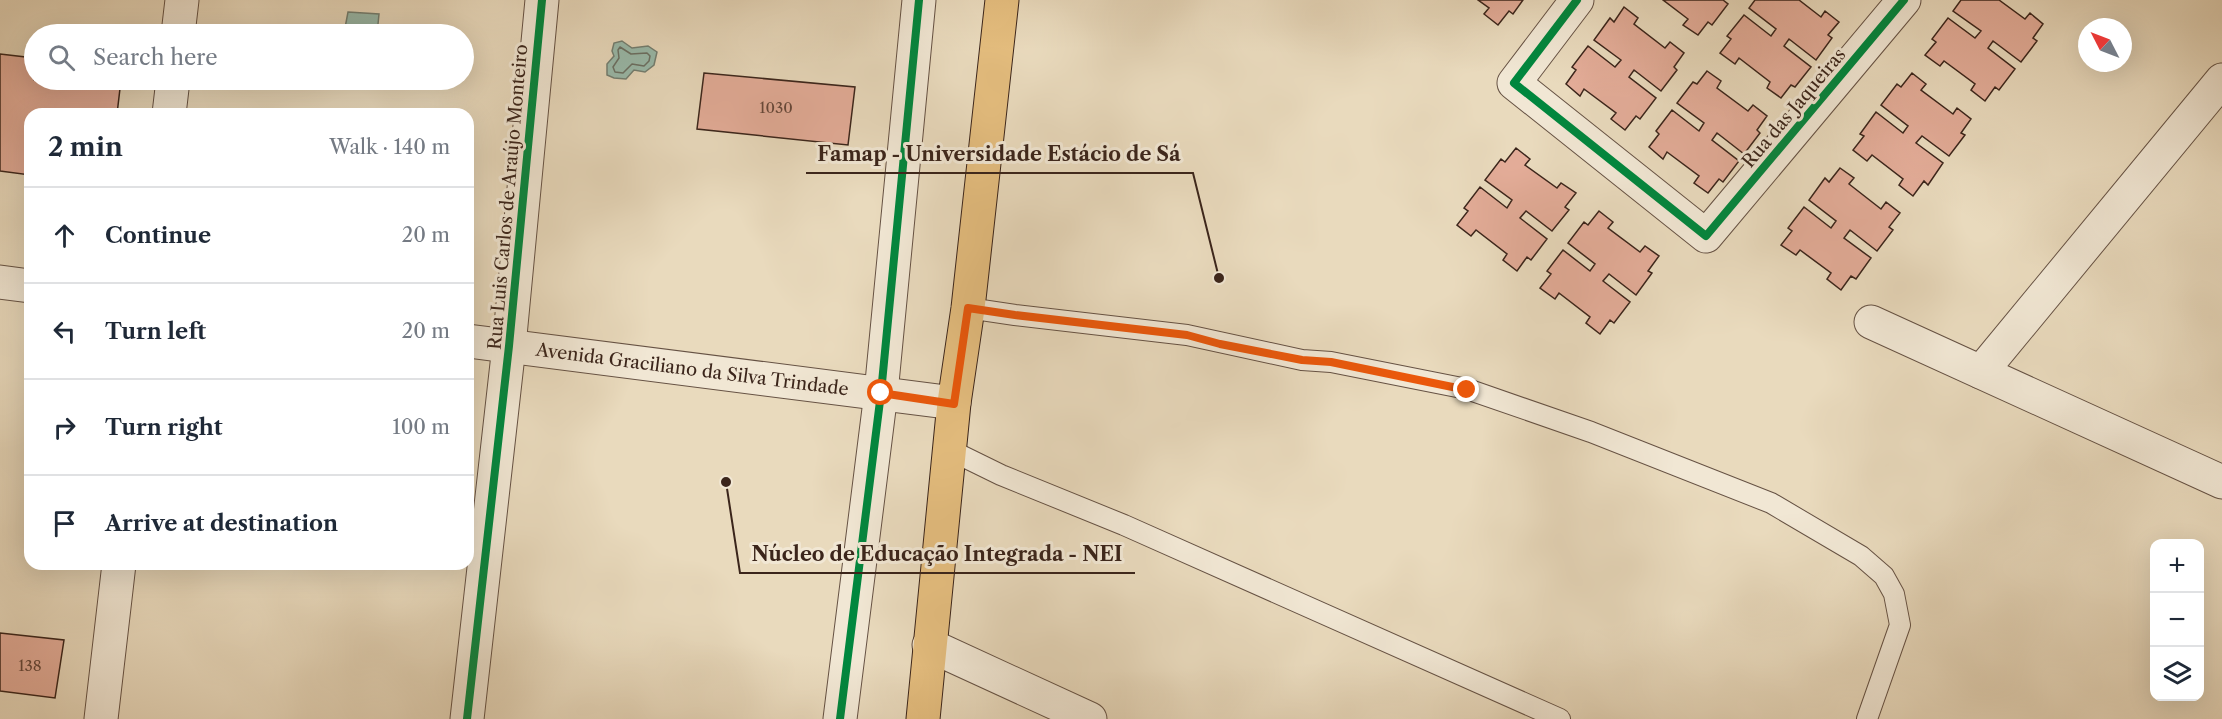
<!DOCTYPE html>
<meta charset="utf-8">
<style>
body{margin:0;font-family:"Libre Caslon Text",serif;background:#f6f6f7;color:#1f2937}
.controls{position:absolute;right:18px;bottom:18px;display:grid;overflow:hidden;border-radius:12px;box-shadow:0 6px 24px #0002}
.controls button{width:54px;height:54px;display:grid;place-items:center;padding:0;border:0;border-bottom:2px solid #e0e1e3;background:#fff;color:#1f2937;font:30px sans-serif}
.compass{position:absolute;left:2078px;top:18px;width:54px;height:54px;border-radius:50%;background:#fff;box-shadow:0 6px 24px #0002;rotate:312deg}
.stop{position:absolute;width:18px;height:18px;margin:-14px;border:4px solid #ea580c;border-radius:50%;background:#fff}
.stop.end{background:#ea580c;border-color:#fff;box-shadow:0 2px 6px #0008}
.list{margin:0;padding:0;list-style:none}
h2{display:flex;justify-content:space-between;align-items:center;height:78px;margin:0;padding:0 24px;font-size:26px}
h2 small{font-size:20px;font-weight:400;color:#747a83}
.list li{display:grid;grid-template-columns:39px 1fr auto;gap:18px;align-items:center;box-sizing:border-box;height:96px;padding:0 24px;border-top:2px solid #e0e1e3}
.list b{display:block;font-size:22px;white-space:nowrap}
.list em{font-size:20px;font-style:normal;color:#747a83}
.icon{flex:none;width:33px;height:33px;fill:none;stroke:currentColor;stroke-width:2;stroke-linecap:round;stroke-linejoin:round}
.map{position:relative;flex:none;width:2222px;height:719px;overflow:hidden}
.search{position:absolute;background:#fff;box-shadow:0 6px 24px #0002;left:24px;top:24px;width:450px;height:66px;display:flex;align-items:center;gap:15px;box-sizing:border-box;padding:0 21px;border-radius:33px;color:#747a83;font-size:22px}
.panel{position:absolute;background:#fff;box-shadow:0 6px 24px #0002;left:24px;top:108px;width:450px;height:462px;border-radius:18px}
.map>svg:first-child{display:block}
.water{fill:#99bbac;stroke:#737f72;stroke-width:1.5}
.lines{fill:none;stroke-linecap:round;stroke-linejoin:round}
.shore{stroke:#6a7064;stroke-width:1.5}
.building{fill:#e3ac98;stroke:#3b251b;stroke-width:1.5}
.lane-casing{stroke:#665244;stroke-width:22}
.street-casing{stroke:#665244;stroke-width:35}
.primary-casing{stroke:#3b251b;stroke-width:35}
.lane{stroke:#f1e7d4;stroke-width:20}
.street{stroke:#f1e7d4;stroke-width:33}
.primary{stroke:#e4bd7e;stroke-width:33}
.cycleway-casing{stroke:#f1e7d4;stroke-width:11}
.cycleway{stroke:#00873e;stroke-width:8}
.route{stroke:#ea580c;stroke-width:8}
.labels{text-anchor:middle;stroke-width:6;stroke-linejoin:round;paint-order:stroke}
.number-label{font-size:15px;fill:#65473a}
.street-label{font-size:18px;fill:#3b251b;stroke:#f1e7d4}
.leader{fill:none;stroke:#3b251b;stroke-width:2}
.callout-dot{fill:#3b251b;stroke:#f1e7d4;stroke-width:2}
.callout-label{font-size:20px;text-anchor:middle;font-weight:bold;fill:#3b251b;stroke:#f1e7d4;stroke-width:6;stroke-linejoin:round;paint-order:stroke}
</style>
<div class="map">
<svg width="2222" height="719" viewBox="0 0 2222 719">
<rect width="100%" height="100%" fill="#e9dabd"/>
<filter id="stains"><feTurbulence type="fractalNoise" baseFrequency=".00333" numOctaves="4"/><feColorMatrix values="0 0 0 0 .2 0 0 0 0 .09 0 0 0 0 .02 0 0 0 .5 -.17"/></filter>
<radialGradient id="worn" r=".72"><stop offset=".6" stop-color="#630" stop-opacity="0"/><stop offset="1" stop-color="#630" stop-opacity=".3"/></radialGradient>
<path class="water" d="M348,12L379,14L377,34L344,33Z
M622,41L632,48L648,46L657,52L654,65L645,72L634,70L626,79L614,78L607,75V64L614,56L612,51L614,43Z"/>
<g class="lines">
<path class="shore" d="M620,47L631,54L647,53L650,56L649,61L644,66L632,64L623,73L615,72L613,67L619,58L618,50Z"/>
</g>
<path class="building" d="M1478,0H1523L1513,14L1509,11L1498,25L1484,14L1489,8Z
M1663,0H1723L1728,4L1712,25L1708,22L1698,35L1683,25L1688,19Z
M1755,0H1799L1821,17L1825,11L1839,22L1828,35L1832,38L1816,60L1789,39L1784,46L1811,67L1795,87L1791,85L1781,98L1767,88L1770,82L1739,58L1735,64L1720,53L1731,39L1727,36L1744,15L1771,36L1776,29L1749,8Z
M1961,0H1999L2025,19L2030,13L2043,24L2033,38L2037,41L2021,62L1993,41L1988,48L2015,69L1999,90L1995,87L1985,101L1971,90L1975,84L1944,61L1940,66L1925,55L1936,42L1932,39L1948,18L1975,38L1981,31L1953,11Z
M1624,7L1638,18L1634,24L1665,48L1670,42L1684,53L1674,67L1677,70L1661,91L1634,70L1629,77L1656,98L1640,119L1636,116L1625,130L1611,119L1616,113L1584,89L1580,96L1566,84L1576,70L1572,67L1588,46L1615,67L1621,60L1594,40L1610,18L1614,22Z
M0,54L34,58V80H121L117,114H30V175L0,171Z
M1707,71L1721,81L1717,88L1748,111L1753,105L1767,116L1757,130L1760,133L1744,154L1717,133L1712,140L1739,161L1723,182L1719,179L1708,193L1694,183L1699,176L1667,152L1663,159L1649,147L1659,134L1656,131L1672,110L1699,131L1704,123L1677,103L1693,82L1697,84Z
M704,73L855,87L848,145L697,129Z
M1912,73L1926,84L1921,90L1953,114L1957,108L1971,119L1961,133L1965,135L1949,156L1922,136L1916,143L1943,163L1928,185L1924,181L1913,196L1899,185L1903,179L1872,155L1867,161L1853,150L1864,136L1860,134L1876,112L1903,133L1908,126L1881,105L1897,84L1901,87Z
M1516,148L1530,159L1525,165L1557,188L1561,183L1576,193L1565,207L1569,210L1552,231L1526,211L1520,218L1547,239L1531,260L1527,257L1517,271L1503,260L1507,254L1476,230L1471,236L1457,225L1468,211L1464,208L1480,187L1507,208L1512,200L1485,180L1501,159L1505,162Z
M1840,168L1854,178L1849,184L1881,209L1886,202L1900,213L1889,227L1893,230L1877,251L1850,230L1844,238L1871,258L1856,279L1851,276L1841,290L1827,279L1831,273L1800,250L1796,255L1781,245L1792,231L1788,228L1804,207L1831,228L1836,221L1809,200L1825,178L1829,182Z
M1599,211L1613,222L1608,228L1640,252L1645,246L1659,256L1648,271L1652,273L1636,295L1609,274L1603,281L1630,302L1614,323L1610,320L1600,334L1586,323L1590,317L1559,293L1555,299L1540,288L1551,274L1547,271L1563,250L1590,271L1595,264L1568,243L1584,222L1588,225Z
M0,633L64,640L55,698L0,691Z"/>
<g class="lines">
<defs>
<path id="lane" d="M968,308L1015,315L1187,335L1302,360L1331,362L1467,389L1591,432L1771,503L1861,556L1884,576L1894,594L1900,625L1867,719
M950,450L1001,475L1124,525L1560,719"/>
<g id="street">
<path d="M1577,0L1514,83L1706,236L1904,0"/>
<path d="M178,34L182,0"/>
<path d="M169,114L173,80"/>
<path d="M0,282L30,286"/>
<path d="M1871,322L2222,482"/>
<path id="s1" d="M468,341L954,403"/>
<path d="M1981,372L2222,80"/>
<path d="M929,645L1090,719"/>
<path d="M101,719L119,564"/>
<path d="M467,719L509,346L542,0"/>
<path d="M840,719L881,393L919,0"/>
</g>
<path id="primary" d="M923,719L954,403L968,308L1002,0"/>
</defs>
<use href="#lane" class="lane-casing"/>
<use href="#street" class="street-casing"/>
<use href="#primary" class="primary-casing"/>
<use href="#lane" class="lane"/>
<use href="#street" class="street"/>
<use href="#primary" class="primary"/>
<defs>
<path id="cycleway" d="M1577,0L1514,83L1706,236L1904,0
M467,719L509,346L542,0
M840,719L881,393L919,0"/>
</defs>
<use href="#cycleway" class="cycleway-casing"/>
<use href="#cycleway" class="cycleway"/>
</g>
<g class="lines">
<path class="route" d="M881,393L954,404L968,308L1015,315L1187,335L1220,344L1302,360L1331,362L1467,390"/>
</g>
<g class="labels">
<g class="number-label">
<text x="776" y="113">1030</text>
<text x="30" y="671">138</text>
</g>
<g class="street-label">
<text transform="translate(1794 108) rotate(-50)" y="6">Rua das Jaqueiras</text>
<text transform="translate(508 197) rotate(-85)" y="6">Rua Luis Carlos de Araújo Monteiro</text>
<text dy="6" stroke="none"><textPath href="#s1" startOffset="226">Avenida Graciliano da Silva Trindade</textPath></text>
</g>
</g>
<path class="leader" d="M1219 278L1193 173H806M726 482L740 573H1135"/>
<g class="callout-dot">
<circle cx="1219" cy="278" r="6"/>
<circle cx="726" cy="482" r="6"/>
</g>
<g class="callout-label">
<text x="999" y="161">Famap - Universidade Estácio de Sá</text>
<text x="937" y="561">Núcleo de Educação Integrada - NEI</text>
</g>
<rect width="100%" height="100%" filter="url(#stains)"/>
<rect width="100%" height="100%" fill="url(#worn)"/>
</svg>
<div class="controls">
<button>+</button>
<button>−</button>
<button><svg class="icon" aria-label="layers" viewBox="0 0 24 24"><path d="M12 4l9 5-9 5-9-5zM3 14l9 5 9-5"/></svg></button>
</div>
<svg class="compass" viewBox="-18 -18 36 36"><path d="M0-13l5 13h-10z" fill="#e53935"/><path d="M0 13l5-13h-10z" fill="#747a83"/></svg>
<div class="stop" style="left:881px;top:393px"></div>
<div class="stop end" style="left:1467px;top:390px"></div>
<div class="search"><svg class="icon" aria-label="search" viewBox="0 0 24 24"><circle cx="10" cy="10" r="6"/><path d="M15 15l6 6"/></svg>Search here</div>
<section class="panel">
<h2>2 min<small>Walk · 140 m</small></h2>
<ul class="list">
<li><svg class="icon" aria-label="ahead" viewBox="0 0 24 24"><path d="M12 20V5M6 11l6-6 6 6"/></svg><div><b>Continue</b></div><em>20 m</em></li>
<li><svg class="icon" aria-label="left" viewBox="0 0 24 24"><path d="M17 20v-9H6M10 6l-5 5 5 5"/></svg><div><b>Turn left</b></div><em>20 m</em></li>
<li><svg class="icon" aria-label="right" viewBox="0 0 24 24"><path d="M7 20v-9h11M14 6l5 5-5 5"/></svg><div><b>Turn right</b></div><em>100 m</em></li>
<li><svg class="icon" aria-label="arrive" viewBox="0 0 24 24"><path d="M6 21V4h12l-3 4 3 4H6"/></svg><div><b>Arrive at destination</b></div></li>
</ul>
</section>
</div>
